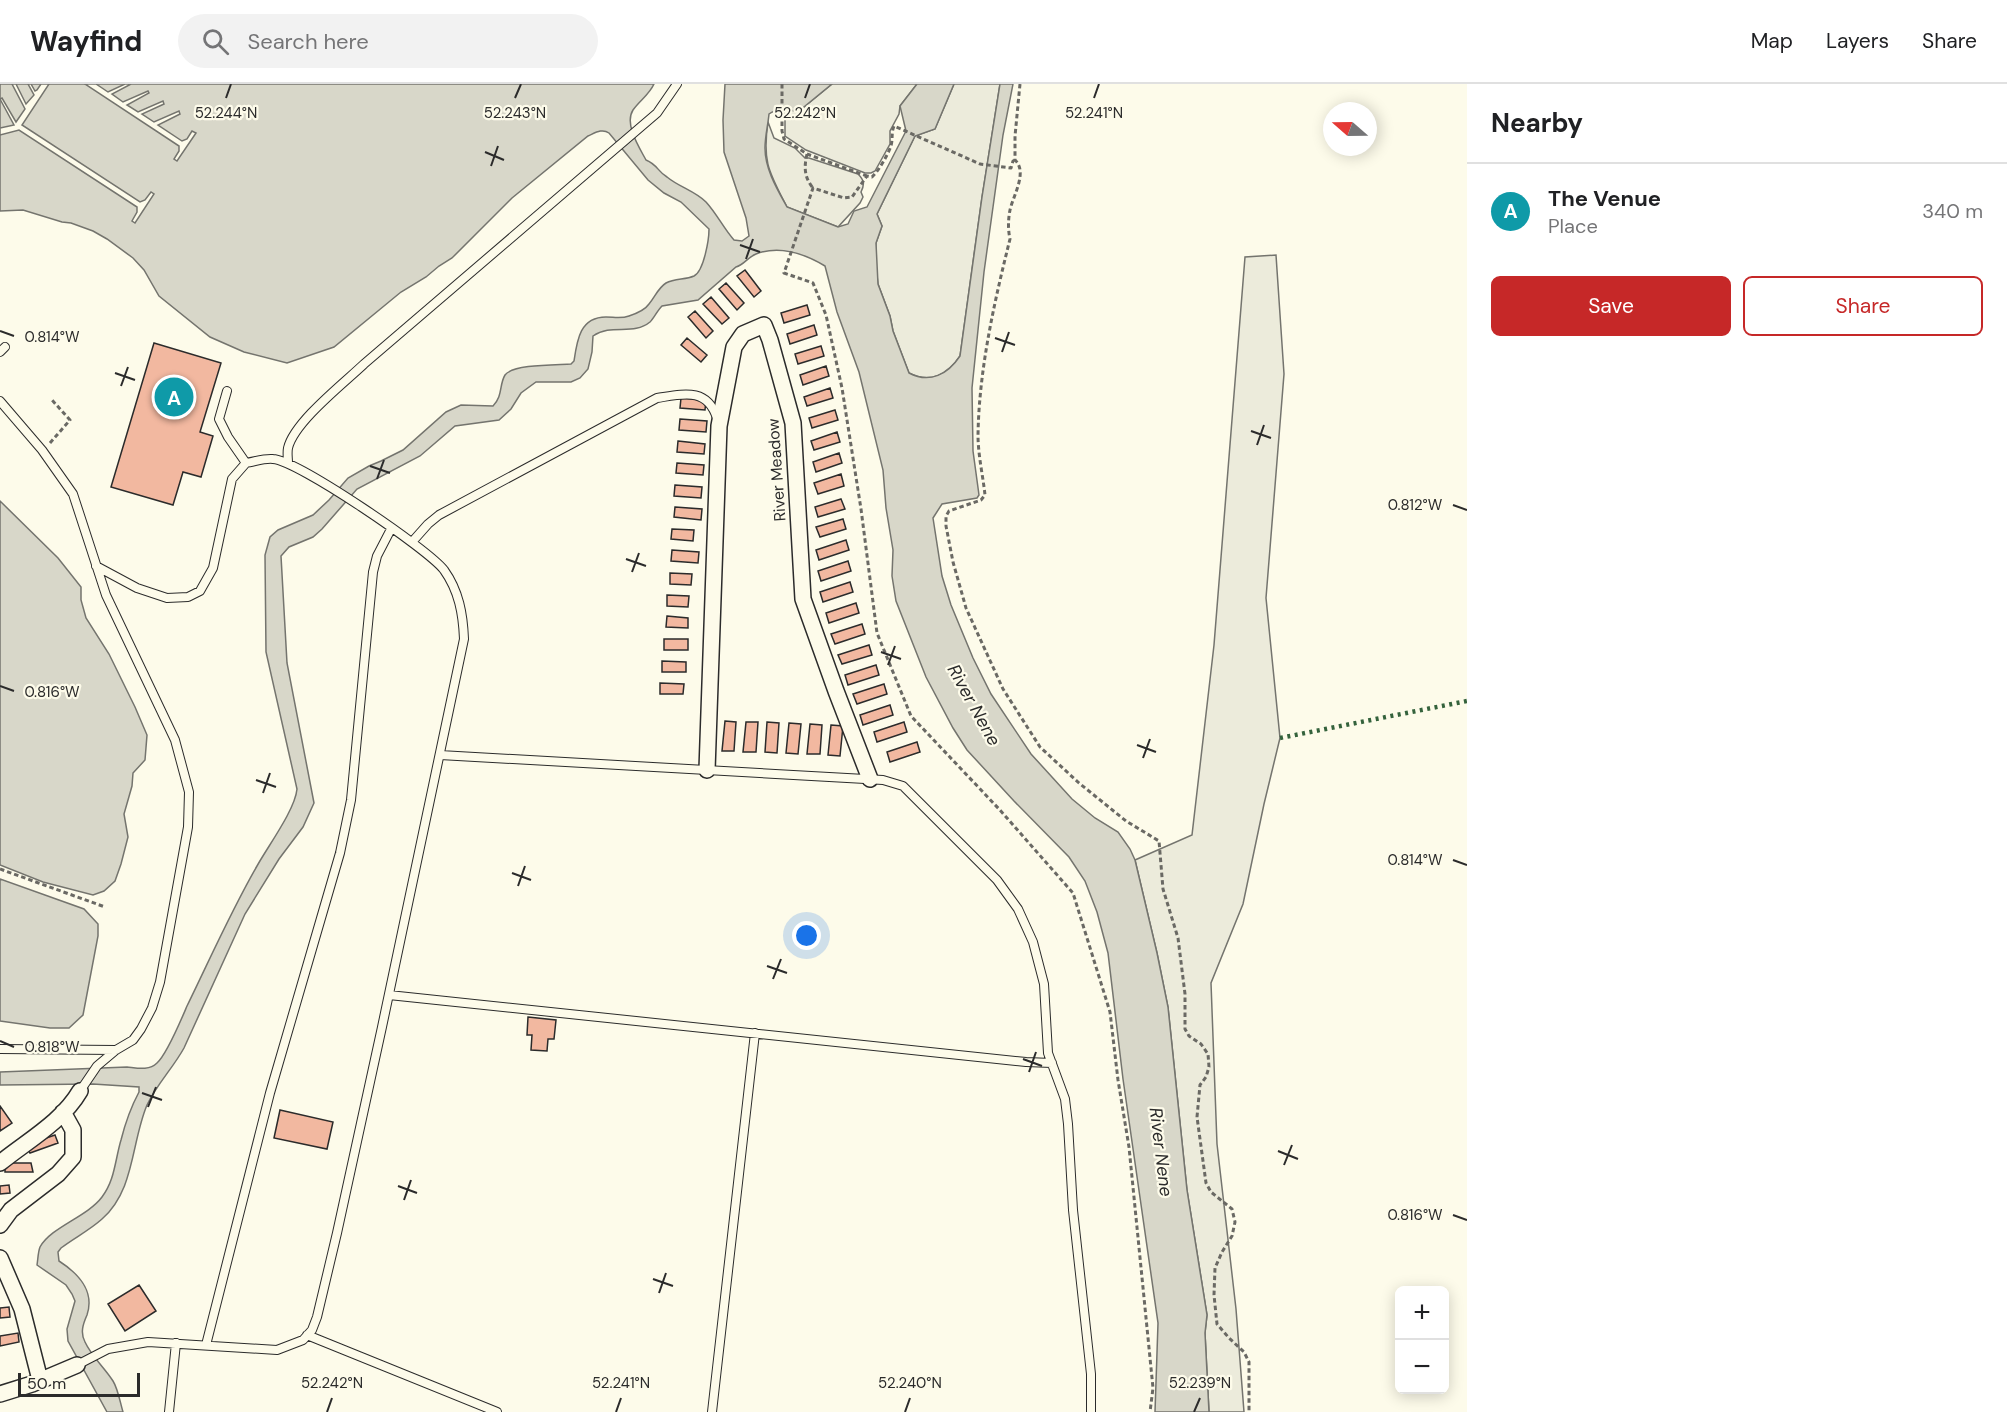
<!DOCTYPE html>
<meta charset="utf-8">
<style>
body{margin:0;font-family:"DM Sans",sans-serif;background:#f2f2f2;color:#202124}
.controls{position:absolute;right:18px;bottom:18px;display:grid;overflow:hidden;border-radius:9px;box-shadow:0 3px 15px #0003}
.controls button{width:54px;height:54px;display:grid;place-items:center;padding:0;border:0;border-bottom:2px solid #e0e0e0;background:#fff;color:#202124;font:30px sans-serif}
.compass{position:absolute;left:1323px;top:18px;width:54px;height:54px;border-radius:50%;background:#fff;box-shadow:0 3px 15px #0003;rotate:290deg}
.scale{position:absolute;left:18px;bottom:15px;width:122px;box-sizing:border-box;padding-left:6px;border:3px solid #2b2b2b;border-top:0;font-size:16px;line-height:21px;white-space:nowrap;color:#2b2b2b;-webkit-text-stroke:4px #fdfbea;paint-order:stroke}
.you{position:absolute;left:807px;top:852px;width:21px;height:21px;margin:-15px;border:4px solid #fff;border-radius:50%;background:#1a73e8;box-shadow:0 0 0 9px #1a73e833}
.badge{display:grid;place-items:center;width:39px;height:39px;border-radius:50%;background:#c62828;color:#fff;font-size:20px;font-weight:700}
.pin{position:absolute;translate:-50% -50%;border:3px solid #fff;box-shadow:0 2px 6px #0006}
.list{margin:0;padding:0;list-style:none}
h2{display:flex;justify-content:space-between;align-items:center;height:78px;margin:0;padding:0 24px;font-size:26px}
h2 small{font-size:20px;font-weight:400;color:#757577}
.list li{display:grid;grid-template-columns:39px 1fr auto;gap:18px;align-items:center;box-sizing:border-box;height:96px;padding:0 24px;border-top:2px solid #e0e0e0}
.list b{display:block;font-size:22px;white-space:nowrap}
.list p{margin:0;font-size:20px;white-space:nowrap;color:#757577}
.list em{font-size:20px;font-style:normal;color:#757577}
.actions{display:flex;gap:12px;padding:18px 24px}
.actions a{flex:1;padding:14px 0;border:2px solid #c62828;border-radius:9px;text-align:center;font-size:21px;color:#c62828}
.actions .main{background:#c62828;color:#fff}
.icon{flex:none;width:33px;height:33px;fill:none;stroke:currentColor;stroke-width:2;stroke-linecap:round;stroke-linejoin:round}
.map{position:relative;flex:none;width:1467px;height:1328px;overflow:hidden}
header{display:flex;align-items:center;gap:36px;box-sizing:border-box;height:84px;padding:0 30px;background:#fff;border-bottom:2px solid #e0e0e0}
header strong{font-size:28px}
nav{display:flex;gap:33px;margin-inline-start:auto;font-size:21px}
.search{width:420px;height:54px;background:#f2f2f2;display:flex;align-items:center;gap:15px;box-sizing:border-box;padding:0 21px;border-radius:33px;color:#757577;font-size:22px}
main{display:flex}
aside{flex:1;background:#fff}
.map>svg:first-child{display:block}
.green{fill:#ecebdb;stroke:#74746e;stroke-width:1.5}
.water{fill:#d8d7c9;stroke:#74746e;stroke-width:1.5}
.pier{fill:#fdfbea;stroke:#74746e;stroke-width:1.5}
.building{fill:#f2b8a0;stroke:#2b2b2b;stroke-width:1.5}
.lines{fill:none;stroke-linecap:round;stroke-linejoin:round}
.service-casing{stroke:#2b2b2b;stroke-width:10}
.minor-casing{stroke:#2b2b2b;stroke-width:18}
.path{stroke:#6a6964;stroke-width:3;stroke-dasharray:4.5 3;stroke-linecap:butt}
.service{stroke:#fdfbea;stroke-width:8}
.minor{stroke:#fdfbea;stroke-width:15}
.hedge{stroke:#34623c;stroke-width:4.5;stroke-dasharray:3 4.5;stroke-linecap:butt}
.ticks{fill:none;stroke:#2b2b2b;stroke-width:2}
.labels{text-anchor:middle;stroke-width:4.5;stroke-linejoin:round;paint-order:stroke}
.street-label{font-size:16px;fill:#2b2b2b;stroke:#fdfbea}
.water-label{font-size:18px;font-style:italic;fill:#2b2b2b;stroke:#fdfbea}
.ticks-label{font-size:15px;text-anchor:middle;fill:#2b2b2b;stroke:#fdfbea;stroke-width:4.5;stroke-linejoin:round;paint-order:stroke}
</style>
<header>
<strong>Wayfind</strong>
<div class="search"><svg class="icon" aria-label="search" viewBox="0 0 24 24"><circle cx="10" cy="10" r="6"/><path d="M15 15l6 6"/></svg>Search here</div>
<nav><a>Map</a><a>Layers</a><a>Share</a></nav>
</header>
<main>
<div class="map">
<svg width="1467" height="1328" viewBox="0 0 1467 1328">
<rect width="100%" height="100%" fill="#fdfbea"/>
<path class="green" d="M832,0H917L900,22L899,30L890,47V60L875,87L871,89H865L806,66L785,52V26L799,27Z
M954,0H1000L982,113L960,272C948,291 930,300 909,289L893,247L890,232L878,200L875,175L876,159L882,142L877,130L915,52L935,45Z
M768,38L774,54L795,64L805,74H809L858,90C864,96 865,100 861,108L863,113L860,119L838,143L787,123C769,88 762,78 768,38Z
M1276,171L1284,290L1266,514L1280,654L1264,720L1243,820L1211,899L1217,1060L1236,1225L1244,1328H1209L1205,1249L1207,1231L1187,1106L1168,923L1157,869L1135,776L1192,751L1214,561L1245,173Z"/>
<path class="water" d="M0,0H654C649,11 640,16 633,26C624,40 639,63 646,76C658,81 657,87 667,93C679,103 695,107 706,118C717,130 724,145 734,156L742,157L749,152L746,134L724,68L723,36L725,0H832L799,27C789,26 777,24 769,30C768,41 765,52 765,64C765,85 777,105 787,123L838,143L848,140L854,127L867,123L906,47L900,22L917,0H954L935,45L915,52L877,130L882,142L876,159L878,200L890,232L893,247L909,289C930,300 948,290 960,272L982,113L1000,0H1013L1003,51L984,188L972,304L973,367L979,411L977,414L942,420L933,434L942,492L951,521L973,574L991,610L1031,670L1072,715L1095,734L1118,748L1130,765L1135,776L1157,869L1168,923L1187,1106L1207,1231L1205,1249L1209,1328H1155L1158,1239L1123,995L1108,869L1097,828L1085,797L1069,773L1014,717L967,666L953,644L926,593L896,517L892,492L893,466L886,424L883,386L859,288L837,228L825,182C805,170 779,161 756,170C748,173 744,181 736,183L698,216L662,222C657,227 654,234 650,238C633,252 612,239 593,252L592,268L588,285L580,294L571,298H536L521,309L511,325L499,336L455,342L420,372L357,405L322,445L313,453L289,463L281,472L287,579L314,719L303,743L279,775L245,830L184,964C173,984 157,1000 147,1021C131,1059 135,1106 102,1135C90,1146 74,1154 61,1164L58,1168L59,1177C79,1190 95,1207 87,1231C83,1240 80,1249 85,1258C92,1273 104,1283 113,1297C118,1305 120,1318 123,1328H107L68,1257L67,1245L75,1217L72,1210L66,1201L37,1181C38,1175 38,1168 40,1163C51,1143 87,1133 102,1113C115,1096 115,1076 121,1056C125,1040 131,1023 139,1008V1003L93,1000L0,1001V988L127,983C137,984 149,987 157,979C167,970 181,936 187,922C210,875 231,827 257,782C268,762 295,726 297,705L266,568L265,471L270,453L278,446L313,431L329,416L348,394L369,382L381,377L403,366L446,328L461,321L493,322C503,312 499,301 505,291C513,280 557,281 571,280L574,277C577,256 580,233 606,233C614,233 621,235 629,232C635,230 645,226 649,220C655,213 658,204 666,199C675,194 685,196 694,192C704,187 709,155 709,145L681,118L664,109L648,96L609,49C602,44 595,49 588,52L512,114L452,174L439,182L426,193L401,208L334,263L287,279L244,268L210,253L159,212L144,186L133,174L107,155L93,147L71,139L62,138L23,126L0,127Z
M0,417L58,474L81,503V516L86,534L109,570L135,623L147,651L145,676L133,689L132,702L124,730L128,753L121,780L115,797L104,807L93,811L43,798L0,781Z
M0,795L84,825L98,840V852L83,931L69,944H50L0,937Z"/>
<path class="pier" d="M12,0H16L26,20L34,11L28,0H31L35,7L37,6L41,0H49L22,41L140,118L145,116L151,108L154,110L135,139L132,137L137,128V123L19,46L0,51V44L14,41L0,15L2,14L16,38L25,25Z
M85,0H96L108,8L125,0H131L112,10L123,18L148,7L149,9L127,21L138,28L163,17L164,20L142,30L154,38L179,27L180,30L158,41L182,57L187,55L192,47L196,49L177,77L174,75L179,67V62Z"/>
<path class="building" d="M745,186L761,207L754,213L737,192Z
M726,199L744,219L737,226L719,205Z
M711,213L729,234L722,240L703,220Z
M807,221L810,231L784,239L781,229Z
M695,227L713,247L706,254L688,233Z
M814,241L817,251L790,260L787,250Z
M687,254L707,271L701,278L681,261Z
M154,259L221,279L200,348L213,352L201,393L183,388L173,421L111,403Z
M821,262L824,272L798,280L795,270Z
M826,282L829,292L803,301L800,291Z
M830,304L833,314L807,322L804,313Z
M681,314L706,316L705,326L680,324Z
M835,326L838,336L812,344L809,334Z
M680,335L707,337L706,348L679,346Z
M837,348L840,358L814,366L811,357Z
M678,357L705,360L704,370L677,368Z
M839,369L842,379L816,388L813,378Z
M677,379L704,381L703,391L676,389Z
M841,390L844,402L818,410L814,399Z
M675,401L702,403L701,414L674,412Z
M841,415L845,425L818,433L815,423Z
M675,423L702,425L701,436L674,433Z
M843,435L846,445L820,453L816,443Z
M672,445L694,446L693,457L671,455Z
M846,456L849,466L819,476L816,466Z
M672,466L699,468L698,479L671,477Z
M848,477L851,487L821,497L818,487Z
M670,489L692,490L691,501L670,500Z
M850,498L853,508L823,518L820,508Z
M667,511L689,512L688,523L667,522Z
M856,519L859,529L829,539L826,529Z
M667,532L688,534V544L666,543Z
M862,540L865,550L835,560L831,550Z
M664,555H688V566H664Z
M869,561L872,571L842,580L838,571Z
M662,577L686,578V588H662Z
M876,581L879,591L848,601L845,591Z
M660,599L684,600L683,610H660Z
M884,600L887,610L857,620L853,610Z
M890,621L893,631L863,641L860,631Z
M725,637L736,638L734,667H722Z
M746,638H758L756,668H743Z
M767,638L779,639L777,669L765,668Z
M904,638L907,648L877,658L874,648Z
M789,639L801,640L798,670L786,669Z
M810,640L822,641L820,670H807Z
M831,641L843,642L840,672L828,671Z
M917,658L920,668L890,678L887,668Z
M528,933L556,936L554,955H548L547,967L531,966L532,951H527Z
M0,1022L12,1039L0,1047Z
M280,1026L333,1038L327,1065L274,1054Z
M55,1051L58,1059L30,1069L26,1061Z
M5,1079H31L33,1088H5Z
M9,1101L10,1109L0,1110V1102Z
M139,1201L156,1227L125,1247L108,1220Z
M9,1223L10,1233L0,1234V1224Z
M18,1249L19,1258L0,1262V1252Z"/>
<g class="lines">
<defs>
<path id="service" d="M0,268L5,263
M227,307L219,335L228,353L246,379
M0,317L42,366L73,410L106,511L175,656L189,708L188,743L160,898L152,924L141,945L133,956L116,966L97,982L80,1007
M288,379C288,374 287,369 288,364C294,338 344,299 364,280L657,29L677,0
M412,458L428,440L439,431L657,314C683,310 707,303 717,334
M440,671L883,696L903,702L997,796L1018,825L1033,858L1044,900L1048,969L1065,1015L1068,1040L1073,1126L1091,1290V1328
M389,911L1026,978L1052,979
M0,965L116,966
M307,1251L497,1328
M206,1261L270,1009L340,769L351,716L373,488L377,472L391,445
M77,1281L108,1265L148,1258L277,1266L303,1256L312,1246L317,1233L337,1149L382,943L464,555C463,530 459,507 444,486C428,465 297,376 273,375C264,374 254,378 246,379L232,395L213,484L200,507L188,513L167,514L137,504L96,482
M169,1328L176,1259
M712,1328L755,949"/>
<path id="minor" d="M707,686L719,342L734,263L743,250L764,241L770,256L793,339L803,515L836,607L870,695
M0,1079C27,1057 62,1038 80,1007
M0,1141L11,1126L58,1090L73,1073V1046L63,1028
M0,1174L22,1225L40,1296
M0,1310L32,1300L77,1281"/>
</defs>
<use href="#service" class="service-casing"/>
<use href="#minor" class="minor-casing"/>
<path class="path" d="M782,0V47L784,55L807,70L867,92
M1020,0L1015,52V76C1028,88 1013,112 1010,126C1008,136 1008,146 1010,155C994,219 979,286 978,351C978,371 983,392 985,411L981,416L949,427L946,432V442L953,478L966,524L1003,605L1040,663L1079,699L1126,737L1159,757L1163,805L1178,854L1185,910V945L1189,952L1201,960L1208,970L1209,983L1206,993L1200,1001L1197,1033L1206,1099L1211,1108L1232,1125L1235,1138L1232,1152L1222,1168L1215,1184L1214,1211L1217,1240L1229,1254L1244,1268L1249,1278V1328
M807,70C804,83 804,93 813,104
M1015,76L1013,77L1011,84L980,80L894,42C891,49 893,55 891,62C887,72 880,85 872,93L867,92L852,113L844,114L813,104L784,189L813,199L826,231L842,304L861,425L877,549L911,632L999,725L1073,809L1110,928L1118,996L1129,1063L1153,1304L1150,1328
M50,359L70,336L52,316
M0,785L105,823"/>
<use href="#service" class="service"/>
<use href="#minor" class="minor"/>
<path class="hedge" d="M1280,654L1467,617"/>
</g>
<path class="ticks" d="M226,14L231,0M515,14L521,0M805,14L810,0M1094,14L1099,0M485,68L504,76M491,82L498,62M740,161L760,168M746,175L753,155M0,247L14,252M995,254L1015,261M1002,268L1009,248M115,289L135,296M121,302L128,283M1251,347L1271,354M1257,361L1264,341M370,382L390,389M377,395L384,376M1453,421L1467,426M626,475L646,482M632,488L639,469M881,568L901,575M888,581L895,562M0,602L14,607M1137,661L1156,668M1143,674L1150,655M256,696L276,703M263,709L270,689M1453,776L1467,781M512,789L531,796M518,802L525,782M767,882L787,889M773,895L781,875M0,957L14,963M1023,975L1042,982M1029,988L1036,968M142,1009L162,1016M148,1023L156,1003M1278,1067L1298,1075M1284,1081L1292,1061M398,1102L417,1109M404,1116L411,1096M1453,1131L1467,1136M653,1195L673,1202M659,1209L666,1189M327,1328L332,1314M616,1328L621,1314M905,1328L910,1314M1194,1328L1200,1314"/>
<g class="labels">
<g class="street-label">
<text transform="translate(776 386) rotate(-94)" y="6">River Meadow</text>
</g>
<g class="water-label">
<text transform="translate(974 621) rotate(61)" y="6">River Nene</text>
<text transform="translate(1161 1068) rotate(83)" y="6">River Nene</text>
</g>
</g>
<g class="ticks-label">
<text x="226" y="34">52.244°N</text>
<text x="515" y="34">52.243°N</text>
<text x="805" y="34">52.242°N</text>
<text x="1094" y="34">52.241°N</text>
<text x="52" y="258">0.814°W</text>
<text x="1415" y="426">0.812°W</text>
<text x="52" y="613">0.816°W</text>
<text x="1415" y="781">0.814°W</text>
<text x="52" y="968">0.818°W</text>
<text x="1415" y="1136">0.816°W</text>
<text x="332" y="1304">52.242°N</text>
<text x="621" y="1304">52.241°N</text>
<text x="910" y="1304">52.240°N</text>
<text x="1200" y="1304">52.239°N</text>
</g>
</svg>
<div class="controls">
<button>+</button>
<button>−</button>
</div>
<svg class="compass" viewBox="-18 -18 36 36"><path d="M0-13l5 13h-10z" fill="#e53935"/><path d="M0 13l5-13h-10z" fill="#757577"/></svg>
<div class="scale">50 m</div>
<div class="you"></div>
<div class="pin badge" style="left:174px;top:313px;background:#0f9aa8">A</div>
</div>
<aside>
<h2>Nearby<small></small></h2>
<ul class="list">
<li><span class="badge" style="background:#0f9aa8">A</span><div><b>The Venue</b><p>Place</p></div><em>340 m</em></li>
</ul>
<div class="actions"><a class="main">Save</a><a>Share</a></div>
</aside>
</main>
